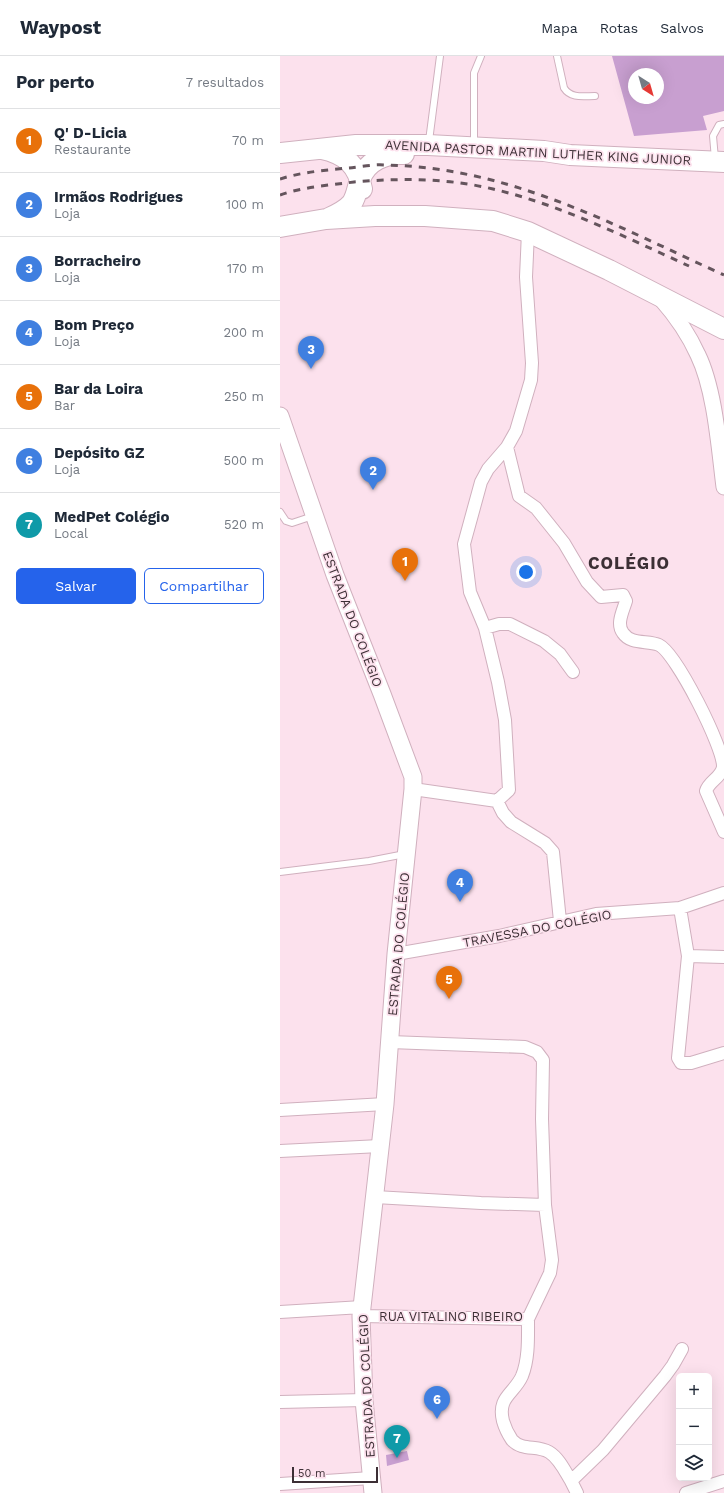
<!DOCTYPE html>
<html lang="pt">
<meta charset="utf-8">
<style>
body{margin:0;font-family:"Work Sans",sans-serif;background:#f6f6f7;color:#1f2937}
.controls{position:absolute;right:12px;bottom:12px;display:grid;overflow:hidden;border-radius:6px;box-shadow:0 4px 16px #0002}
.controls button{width:36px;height:36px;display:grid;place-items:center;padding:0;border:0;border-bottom:1px solid #e0e1e3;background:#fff;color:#1f2937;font:20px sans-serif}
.compass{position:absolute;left:348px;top:12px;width:36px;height:36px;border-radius:50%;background:#fff;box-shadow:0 4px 16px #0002;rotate:143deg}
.scale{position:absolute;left:12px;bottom:10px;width:86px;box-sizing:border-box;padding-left:4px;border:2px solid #3c2f35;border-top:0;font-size:11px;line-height:14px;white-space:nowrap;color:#3c2f35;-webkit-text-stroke:3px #fce1ed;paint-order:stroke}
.you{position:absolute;left:246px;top:516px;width:14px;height:14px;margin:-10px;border:3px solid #fff;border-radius:50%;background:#1a73e8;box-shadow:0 0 0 6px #1a73e833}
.badge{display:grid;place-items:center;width:26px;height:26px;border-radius:50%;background:#2563eb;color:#fff;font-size:13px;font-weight:700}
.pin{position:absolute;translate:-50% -33px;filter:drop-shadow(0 1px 2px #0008)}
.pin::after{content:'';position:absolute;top:21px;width:14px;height:12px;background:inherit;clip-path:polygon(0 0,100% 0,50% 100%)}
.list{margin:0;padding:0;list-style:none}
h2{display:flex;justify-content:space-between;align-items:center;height:52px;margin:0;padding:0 16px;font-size:17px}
h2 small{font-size:13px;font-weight:400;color:#747a83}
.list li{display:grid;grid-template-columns:26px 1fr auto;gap:12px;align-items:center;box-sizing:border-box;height:64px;padding:0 16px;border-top:1px solid #e0e1e3}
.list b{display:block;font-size:15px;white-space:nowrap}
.list p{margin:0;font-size:13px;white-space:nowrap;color:#747a83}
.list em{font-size:13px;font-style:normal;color:#747a83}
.actions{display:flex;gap:8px;padding:12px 16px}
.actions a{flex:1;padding:9px 0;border:1px solid #2563eb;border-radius:6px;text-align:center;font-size:14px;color:#2563eb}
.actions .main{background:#2563eb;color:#fff}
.icon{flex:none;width:22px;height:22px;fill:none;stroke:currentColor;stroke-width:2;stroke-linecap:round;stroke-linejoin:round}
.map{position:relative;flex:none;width:444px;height:1437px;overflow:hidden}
header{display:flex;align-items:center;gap:24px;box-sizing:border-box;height:56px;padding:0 20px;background:#fff;border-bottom:1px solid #e0e1e3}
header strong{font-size:19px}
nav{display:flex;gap:22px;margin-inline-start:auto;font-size:14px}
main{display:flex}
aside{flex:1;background:#fff}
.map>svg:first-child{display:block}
.building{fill:#c89fd0;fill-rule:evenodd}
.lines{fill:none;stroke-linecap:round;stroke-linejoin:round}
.service-casing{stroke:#d0b0be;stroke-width:8}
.minor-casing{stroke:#d0b0be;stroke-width:14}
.tertiary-casing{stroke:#d0b0be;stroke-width:17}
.secondary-casing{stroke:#d0b0be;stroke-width:19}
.primary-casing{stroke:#d0b0be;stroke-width:22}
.service{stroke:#fff;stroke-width:6}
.minor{stroke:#fff;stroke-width:12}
.tertiary{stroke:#fff;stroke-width:15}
.secondary{stroke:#fff;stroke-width:17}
.primary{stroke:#fff;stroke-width:20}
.rail{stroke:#65555d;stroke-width:3;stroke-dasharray:7 7;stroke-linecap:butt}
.labels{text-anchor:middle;stroke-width:3.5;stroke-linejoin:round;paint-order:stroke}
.street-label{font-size:13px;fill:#3c2f35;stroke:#fce1ed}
.district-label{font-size:17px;font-weight:bold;letter-spacing:1px;fill:#3c2f35;stroke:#fce1ed}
</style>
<header>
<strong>Waypost</strong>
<nav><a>Mapa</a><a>Rotas</a><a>Salvos</a></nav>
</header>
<main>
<aside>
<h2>Por perto<small>7 resultados</small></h2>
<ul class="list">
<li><span class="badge" style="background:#e8710a">1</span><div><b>Q' D-Licia</b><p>Restaurante</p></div><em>70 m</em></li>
<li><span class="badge" style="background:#3f7fe0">2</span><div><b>Irmãos Rodrigues</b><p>Loja</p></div><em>100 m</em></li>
<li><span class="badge" style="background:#3f7fe0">3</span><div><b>Borracheiro</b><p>Loja</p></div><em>170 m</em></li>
<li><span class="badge" style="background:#3f7fe0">4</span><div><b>Bom Preço</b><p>Loja</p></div><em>200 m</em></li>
<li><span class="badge" style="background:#e8710a">5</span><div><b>Bar da Loira</b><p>Bar</p></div><em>250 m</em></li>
<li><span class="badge" style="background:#3f7fe0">6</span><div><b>Depósito GZ</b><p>Loja</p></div><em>500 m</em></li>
<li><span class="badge" style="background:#0f9aa8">7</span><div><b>MedPet Colégio</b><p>Local</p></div><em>520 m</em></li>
</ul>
<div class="actions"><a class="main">Salvar</a><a>Compartilhar</a></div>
</aside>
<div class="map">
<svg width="444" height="1437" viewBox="0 0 444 1437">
<rect width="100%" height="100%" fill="#fce1ed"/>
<path class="building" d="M332,0H444V55L423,60L427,74L354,80ZM354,18H378V42H354Z
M127,1395L129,1404L107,1410L106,1399Z"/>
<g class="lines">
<defs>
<path id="service" d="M277,0L284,32C291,43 304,40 315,40
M149,85L160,0
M194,89V17L201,0
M435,103L433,80L439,69L444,68
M0,456L6,465L12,467L33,460
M0,816L89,805L125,798"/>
<path id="minor" d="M227,391L239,440L256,452L284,487L307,526L321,541L343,539L346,545C343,555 336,568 343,577C351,589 368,584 379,589C396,597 444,692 443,711C441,722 429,725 426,735L444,776
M205,572L219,568H230L264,585L280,598L293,616
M133,733L217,745L223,757L231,766L265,787L273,796L280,865
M217,745L229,734L225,664L218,626L205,572L190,536L184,488L201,426L208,413L227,391L236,375L251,324L252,307L246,221L248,176
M400,852L408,900L398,1002L401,1007H411L444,997
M116,898L219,880L316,858L400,852L444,837
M408,900L444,901
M0,1054L105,1048
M0,1095L100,1090
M95,1141L201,1147L265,1149
M0,1256L82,1251
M81,1260L248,1263L270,1217L272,1204L265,1149L262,1063L263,1004L257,996L245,991L110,986
M248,1263C248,1281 249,1303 242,1320C234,1338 217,1341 223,1365C225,1372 228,1378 232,1384C242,1395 257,1389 269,1396C279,1402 285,1415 291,1425
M0,1346L84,1344
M0,1428L91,1422
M297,1437L291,1425L323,1394L385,1320L393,1309L402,1293
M406,1437L444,1425"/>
<path id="tertiary" d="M381,243C396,260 409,279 418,299C435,334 439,392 444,431"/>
<path id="secondary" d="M0,360L55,519L102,638L133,721V733L116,898L105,1048L81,1260L84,1344L93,1437"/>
<path id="primary" d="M42,93C65,98 78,109 82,133
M0,97L76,89H148L264,95L290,99L444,106
M49,162C58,158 66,154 72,147C77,139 77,132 80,124C86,105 106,97 124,98
M0,171L46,163L95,160H145L213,165L248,176L329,214L444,273"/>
</defs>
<use href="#service" class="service-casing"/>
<use href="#minor" class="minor-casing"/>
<use href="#tertiary" class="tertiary-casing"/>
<use href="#secondary" class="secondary-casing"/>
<use href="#primary" class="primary-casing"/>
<use href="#service" class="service"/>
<use href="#minor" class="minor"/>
<use href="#tertiary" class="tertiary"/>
<use href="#secondary" class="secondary"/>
<use href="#primary" class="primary"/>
<path class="rail" d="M0,123C22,116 46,114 69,112C80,111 93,108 105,109C229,111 334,169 444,219
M0,139C23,131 50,129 74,126C120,122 167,122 213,133C281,149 345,181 409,210"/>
</g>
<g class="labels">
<g class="street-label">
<text transform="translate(258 96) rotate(3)" y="5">AVENIDA PASTOR MARTIN LUTHER KING JUNIOR</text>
<text transform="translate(73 563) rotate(69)" y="5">ESTRADA DO COLÉGIO</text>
<text transform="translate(257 872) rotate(-11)" y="5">TRAVESSA DO COLÉGIO</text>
<text transform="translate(118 888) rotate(-85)" y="5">ESTRADA DO COLÉGIO</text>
<text x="171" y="1265">RUA VITALINO RIBEIRO</text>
<text transform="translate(86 1330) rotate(-93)" y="5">ESTRADA DO COLÉGIO</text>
</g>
<g class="district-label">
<text x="349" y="513">COLÉGIO</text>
</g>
</g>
</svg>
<div class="controls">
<button>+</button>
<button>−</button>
<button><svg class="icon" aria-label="layers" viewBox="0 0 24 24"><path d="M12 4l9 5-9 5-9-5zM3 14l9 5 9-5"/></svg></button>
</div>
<svg class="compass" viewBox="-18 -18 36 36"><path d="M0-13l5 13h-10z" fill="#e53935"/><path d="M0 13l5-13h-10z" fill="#747a83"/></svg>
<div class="scale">50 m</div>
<div class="you"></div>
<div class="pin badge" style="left:125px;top:525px;background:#e8710a">1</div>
<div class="pin badge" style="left:93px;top:434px;background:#3f7fe0">2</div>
<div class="pin badge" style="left:31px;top:313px;background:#3f7fe0">3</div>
<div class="pin badge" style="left:180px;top:846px;background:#3f7fe0">4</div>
<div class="pin badge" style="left:169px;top:943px;background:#e8710a">5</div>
<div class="pin badge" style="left:157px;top:1363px;background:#3f7fe0">6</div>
<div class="pin badge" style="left:117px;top:1402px;background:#0f9aa8">7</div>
</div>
</main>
